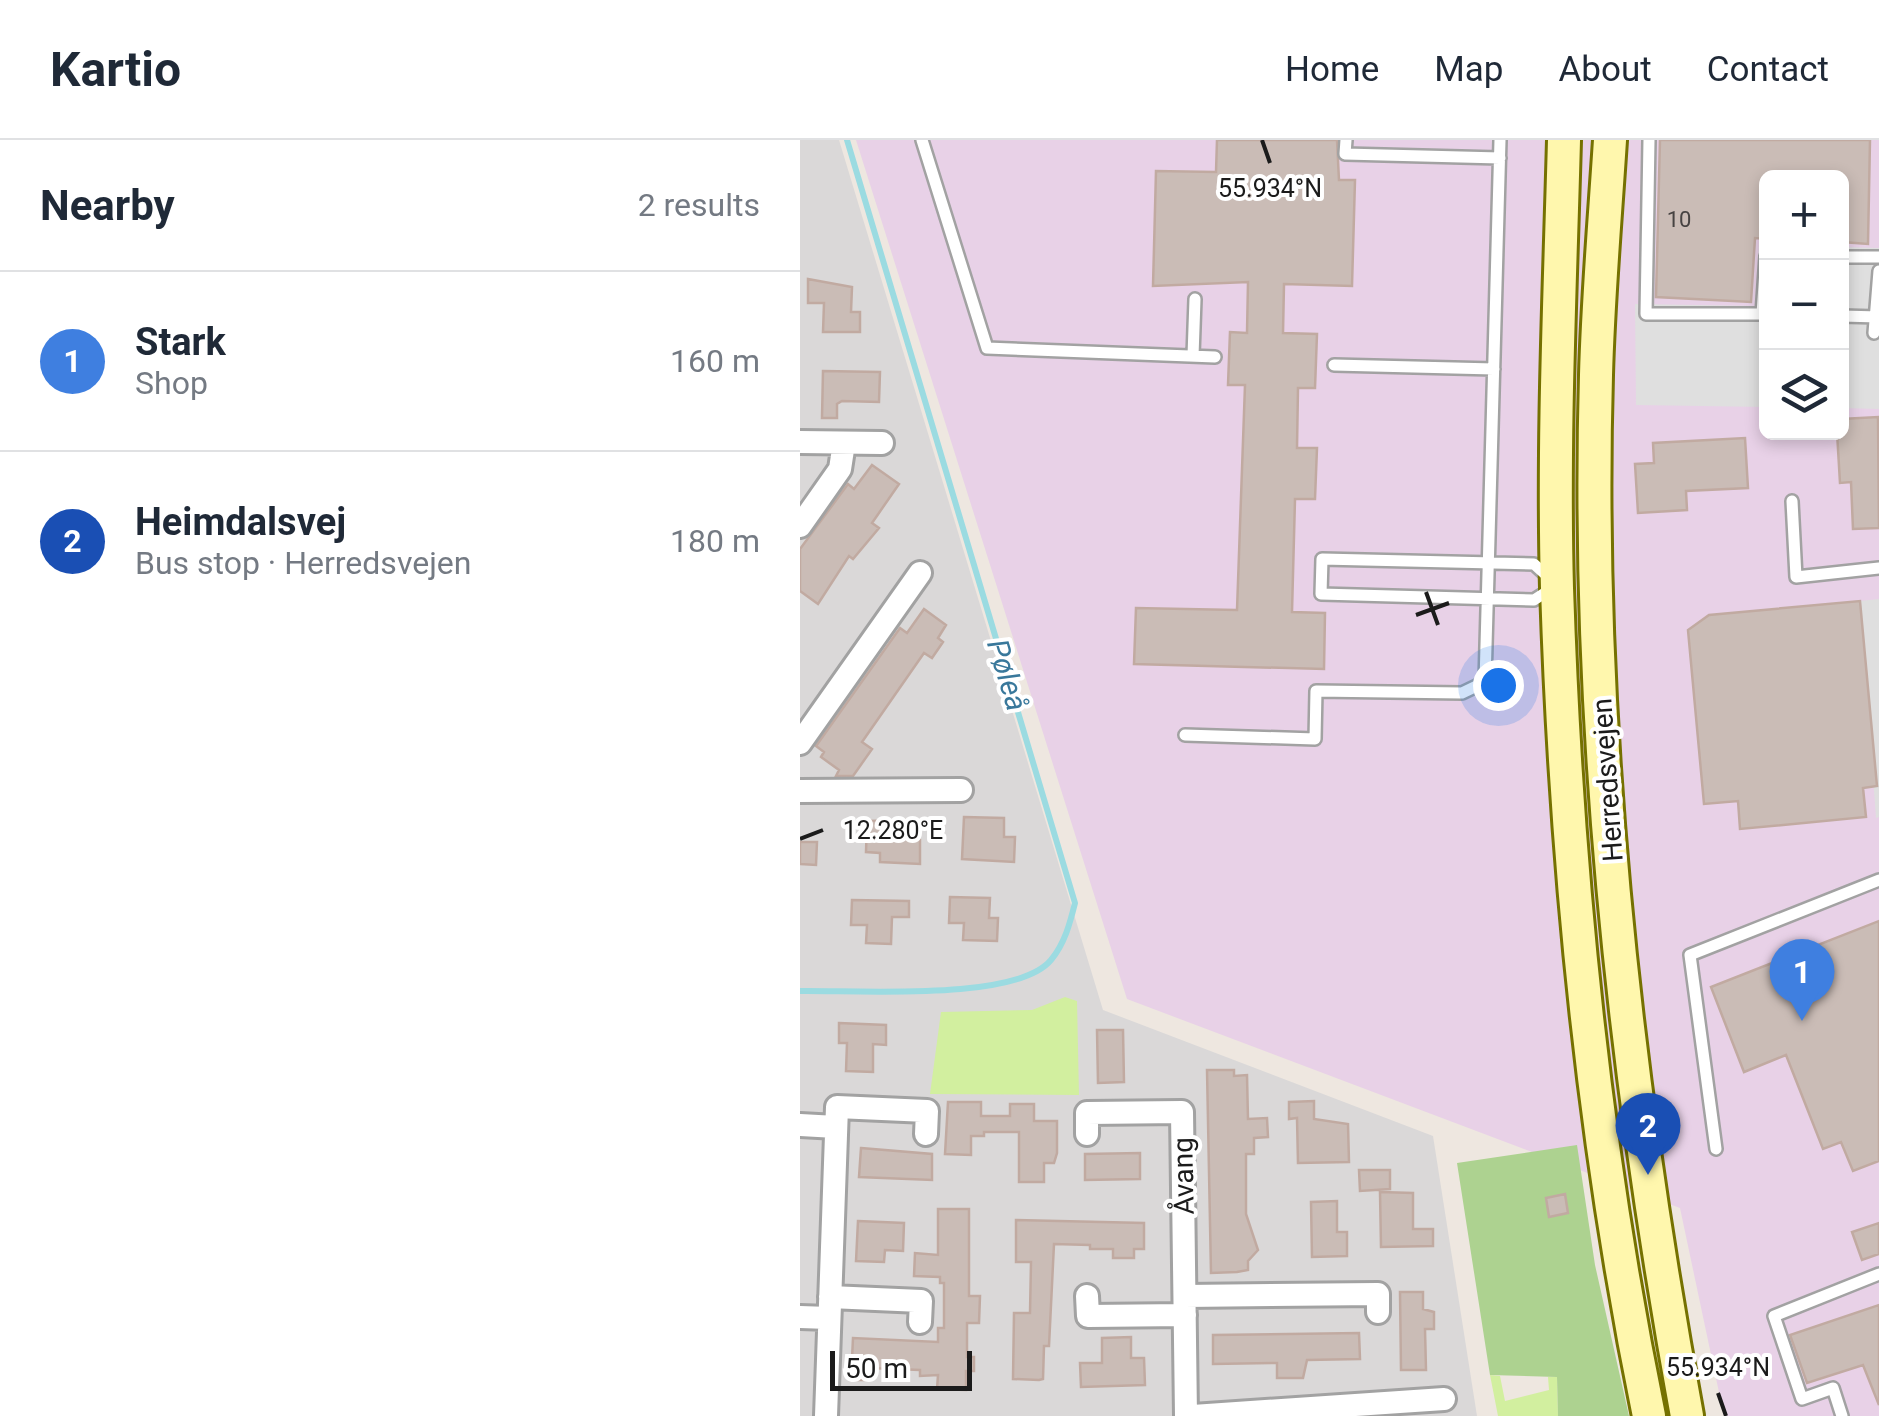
<!DOCTYPE html>
<meta charset="utf-8">
<style>
body{margin:0;font-family:Roboto,sans-serif;background:#f2f2f3;color:#1f2937}
.controls{position:absolute;right:30px;top:30px;display:grid;overflow:hidden;border-radius:15px;box-shadow:0 5px 15px #0003}
.controls button{width:90px;height:90px;display:grid;place-items:center;padding:0;border:0;border-bottom:2px solid #e0e1e3;background:#fff;color:#1f2937;font:50px sans-serif}
.scale{position:absolute;left:30px;bottom:25px;width:142px;box-sizing:border-box;padding-left:10px;border:5px solid #1b1b1b;border-top:0;font-size:28px;line-height:35px;white-space:nowrap;color:#1b1b1b;-webkit-text-stroke:8px #fff;paint-order:stroke}
.you{position:absolute;left:698px;top:545px;width:35px;height:35px;margin:-25px;border:8px solid #fff;border-radius:50%;background:#1a73e8;box-shadow:0 0 0 15px #1a73e833}
.badge{display:grid;place-items:center;width:65px;height:65px;border-radius:50%;background:#0b8043;color:#fff;font-size:32px;font-weight:700}
.pin{position:absolute;translate:-50% -82px;filter:drop-shadow(0 2px 5px #0008)}
.pin::after{content:'';position:absolute;top:52px;width:35px;height:30px;background:inherit;clip-path:polygon(0 0,100% 0,50% 100%)}
.list{margin:0;padding:0;list-style:none}
h2{display:flex;justify-content:space-between;align-items:center;height:130px;margin:0;padding:0 40px;font-size:42px}
h2 small{font-size:32px;font-weight:400;color:#747a83}
.list li{display:grid;grid-template-columns:65px 1fr auto;gap:30px;align-items:center;box-sizing:border-box;height:180px;padding:0 40px;border-top:2px solid #e0e1e3}
.list b{display:block;font-size:38px;white-space:nowrap}
.list p{margin:0;font-size:32px;white-space:nowrap;color:#747a83}
.list em{font-size:32px;font-style:normal;color:#747a83}
.icon{flex:none;width:55px;height:55px;fill:none;stroke:currentColor;stroke-width:2;stroke-linecap:round;stroke-linejoin:round}
.map{position:relative;flex:none;width:1079px;height:1276px;overflow:hidden}
header{display:flex;align-items:center;gap:60px;box-sizing:border-box;height:140px;padding:0 50px;background:#fff;border-bottom:2px solid #e0e1e3}
header strong{font-size:48px}
nav{display:flex;gap:55px;margin-inline-start:auto;font-size:35px}
main{display:flex}
aside{flex:1;background:#fff}
.map>svg:first-child{display:block}
.residential{fill:#dad8d8}
.industrial{fill:#e8d1e7;fill-rule:evenodd}
.grass{fill:#d2ef9f}
.forest{fill:#add290}
.parking{fill:#dfdfdf}
.lines{fill:none;stroke-linecap:round;stroke-linejoin:round}
.stream{stroke:#9bdbe1;stroke-width:6}
.building{fill:#cabcb6;stroke:#c1aaa1;stroke-width:2.5}
.lane-casing{stroke:#a2a2a2;stroke-width:16}
.street-casing{stroke:#a2a2a2;stroke-width:28}
.secondary-casing{stroke:#757100;stroke-width:38}
.lane{stroke:#fff;stroke-width:11}
.street{stroke:#fff;stroke-width:22}
.secondary{stroke:#fff7ad;stroke-width:32}
.ticks{fill:none;stroke:#1b1b1b;stroke-width:4}
.labels{text-anchor:middle;stroke-width:8;stroke-linejoin:round;paint-order:stroke}
.number-label{font-size:22px;fill:#474342}
.street-label{font-size:28px;fill:#1b1b1b;stroke:#fff}
.water-label{font-size:30px;font-style:italic;fill:#39789b;stroke:#fff}
.ticks-label{font-size:25px;text-anchor:middle;fill:#1b1b1b;stroke:#fff;stroke-width:8;stroke-linejoin:round;paint-order:stroke}
</style>
<header>
<strong>Kartio</strong>
<nav><a>Home</a><a>Map</a><a>About</a><a>Contact</a></nav>
</header>
<main>
<aside>
<h2>Nearby<small>2 results</small></h2>
<ul class="list">
<li><span class="badge" style="background:#3f7fe0">1</span><div><b>Stark</b><p>Shop</p></div><em>160 m</em></li>
<li><span class="badge" style="background:#1a4fb4">2</span><div><b>Heimdalsvej</b><p>Bus stop · Herredsvejen</p></div><em>180 m</em></li>
</ul>
</aside>
<div class="map">
<svg width="1079" height="1276" viewBox="0 0 1079 1276">
<rect width="100%" height="100%" fill="#eee7e0"/>
<path class="residential" d="M0,0H39L303,870L633,996L677,1276H0Z"/>
<path class="industrial" d="M56,0H1079V1276H924L880,1068L327,859ZM966,38H1042V292H966Z"/>
<path class="grass" d="M265,857L277,861L279,955L130,954L141,872L232,870Z
M690,1235L700,1236L705,1261L749,1250L748,1237H757L758,1276H698Z"/>
<path class="forest" d="M777,1005L795,1125L829,1276H758L757,1237L690,1235L657,1023Z"/>
<path class="parking" d="M959,104H966V267L836,265L835,164L956,166Z
M1042,107L1079,108V269L1042,268Z
M1079,459V677L1076,678L1060,461Z"/>
<g class="lines">
<path class="stream" d="M0,851C56,850 216,862 251,820C265,803 270,783 275,763L47,0"/>
</g>
<path class="building" d="M417,0H537L539,40H555L552,146L484,144L483,193L517,194L515,248H498L497,308H517L515,359H495L492,472L525,473L524,529L334,524L336,468L437,470L445,245H428L430,192L447,193L448,142L353,146L356,31L416,32Z
M860,0H1070L1068,104L1042,102V38H966V99L955,98L951,162L856,157Z
M8,139L52,147L51,172H60V192H23L24,163H8Z
M23,231L80,232L79,262L42,261L37,264V278H22Z
M1078,277L1079,388L1053,389L1051,342L1040,343L1037,292H1042V279Z
M945,298L948,348L886,351L887,370L838,373L835,324L854,323L853,303Z
M72,325L99,344L72,383L79,388L53,419L49,416L18,464L0,451V409L48,344L54,349Z
M1060,461L1077,646L1063,648L1066,677L940,689L938,661L904,664L888,490L909,475Z
M124,469L146,485L138,498L143,502L132,518L124,513L62,602L72,609L53,636H36L39,630L21,617L24,612L16,606L100,488L107,493Z
M164,677L204,678V697H215L214,722L162,719Z
M107,680L106,699L120,700V724L80,722V713L66,712L67,681Z
M0,702H17L16,725L0,724Z
M150,757L190,758L189,778H198L197,801L163,800L164,783H149Z
M52,760L109,761V777H92L91,804L66,803L67,785H51Z
M1079,781V1021L1053,1031L1041,1002L1023,1009L986,915L944,932L911,847Z
M39,883L86,885V905L73,904V932L46,931L47,903H39Z
M297,890H323L324,942L298,943Z
M407,930H434V936L447,935L448,979L467,978L468,997L454,998V1014H446V1074L458,1110L448,1121V1130L437,1132L411,1133Z
M514,961V979L548,984L549,1022L498,1023L497,978L489,979V962Z
M148,962H181V976H210V964H234V981H257V1013L254,1023H244V1042H219V992H184V996H171V1015L145,1014Z
M61,1008L132,1014V1040L59,1037Z
M340,1013V1039L285,1040V1014Z
M559,1030H590V1049L560,1051Z
M580,1052L613,1053V1089H633V1106L581,1107Z
M765,1054L768,1073L749,1077L746,1058Z
M537,1061V1092H547V1116L512,1117L511,1062Z
M138,1069H169V1156H180L179,1183H167V1217H174V1231H166V1250L137,1249L138,1235L120,1236V1230L69,1228L68,1240H51L53,1198L138,1202V1188H144V1143H140V1137L114,1136L115,1113L138,1115Z
M216,1080L344,1083V1109H334V1118H313V1109H290V1105L254,1104L249,1206H244L243,1239L239,1240L213,1239L214,1173H230L231,1122H216Z
M58,1081L104,1083L103,1111L85,1110L84,1122L56,1121Z
M1079,1083V1114L1062,1120L1052,1092Z
M600,1152H623V1169L634,1172V1189H625L626,1230H601Z
M1079,1165V1265L1063,1225L1007,1243L990,1195Z
M559,1193L560,1219L507,1220L503,1238H477V1223L413,1224V1195Z
M331,1197V1218H344L345,1245L281,1247L280,1223H302V1198Z"/>
<g class="lines">
<defs>
<path id="lane" d="M122,0L187,208L415,217
M546,0L545,14L700,18
M849,0L846,174H966
M1042,117H1079
M962,174L966,116
M1042,176L1079,177
M1074,193L1079,131
M393,216L395,159
M534,225L694,229
M992,361L996,437L1079,428
M522,419L734,424L757,445L734,460L521,454Z
M385,595L515,599L516,551L662,553L685,542L700,0
M916,1009L890,815L1079,740
M1042,1276L1033,1248L1002,1259L974,1176L1079,1134"/>
<path id="street" d="M0,302L82,303
M0,386L40,329L44,303
M0,603L120,433
M0,651L161,650
M0,985L36,987
M287,994V973L382,972L386,1276
M287,1156L288,1176L385,1175
M385,1156L578,1154V1172
M30,1157L121,1161L120,1182
M0,1177L29,1178
M26,1276L37,967L127,971L126,994
M393,1276L644,1259"/>
<path id="secondary" d="M764,0C760,149 753,299 757,448C766,726 793,1003 849,1276
M810,0C805,78 798,157 796,235C786,583 824,934 887,1276"/>
</defs>
<use href="#lane" class="lane-casing"/>
<use href="#street" class="street-casing"/>
<use href="#secondary" class="secondary-casing"/>
<use href="#lane" class="lane"/>
<use href="#street" class="street"/>
<use href="#secondary" class="secondary"/>
</g>
<path class="ticks" d="M462,0L470,23M626,452L638,485M616,475L649,463M0,699L23,690M918,1253L926,1276"/>
<g class="labels">
<g class="number-label">
<text x="879" y="87">10</text>
</g>
<g class="street-label">
<text transform="translate(807 640) rotate(-94)" y="10">Herredsvejen</text>
<text transform="translate(383 1036) rotate(-91)" y="10">Åvang</text>
</g>
<g class="water-label">
<text transform="translate(207 535) rotate(73)" y="10">Pøleå</text>
</g>
</g>
<g class="ticks-label">
<text x="470" y="57">55.934°N</text>
<text x="93" y="699">12.280°E</text>
<text x="918" y="1236">55.934°N</text>
</g>
</svg>
<div class="controls">
<button>+</button>
<button>−</button>
<button><svg class="icon" aria-label="layers" viewBox="0 0 24 24"><path d="M12 4l9 5-9 5-9-5zM3 14l9 5 9-5"/></svg></button>
</div>
<div class="scale">50 m</div>
<div class="you"></div>
<div class="pin badge" style="left:1002px;top:881px;background:#3f7fe0">1</div>
<div class="pin badge" style="left:848px;top:1035px;background:#1a4fb4">2</div>
</div>
</main>
